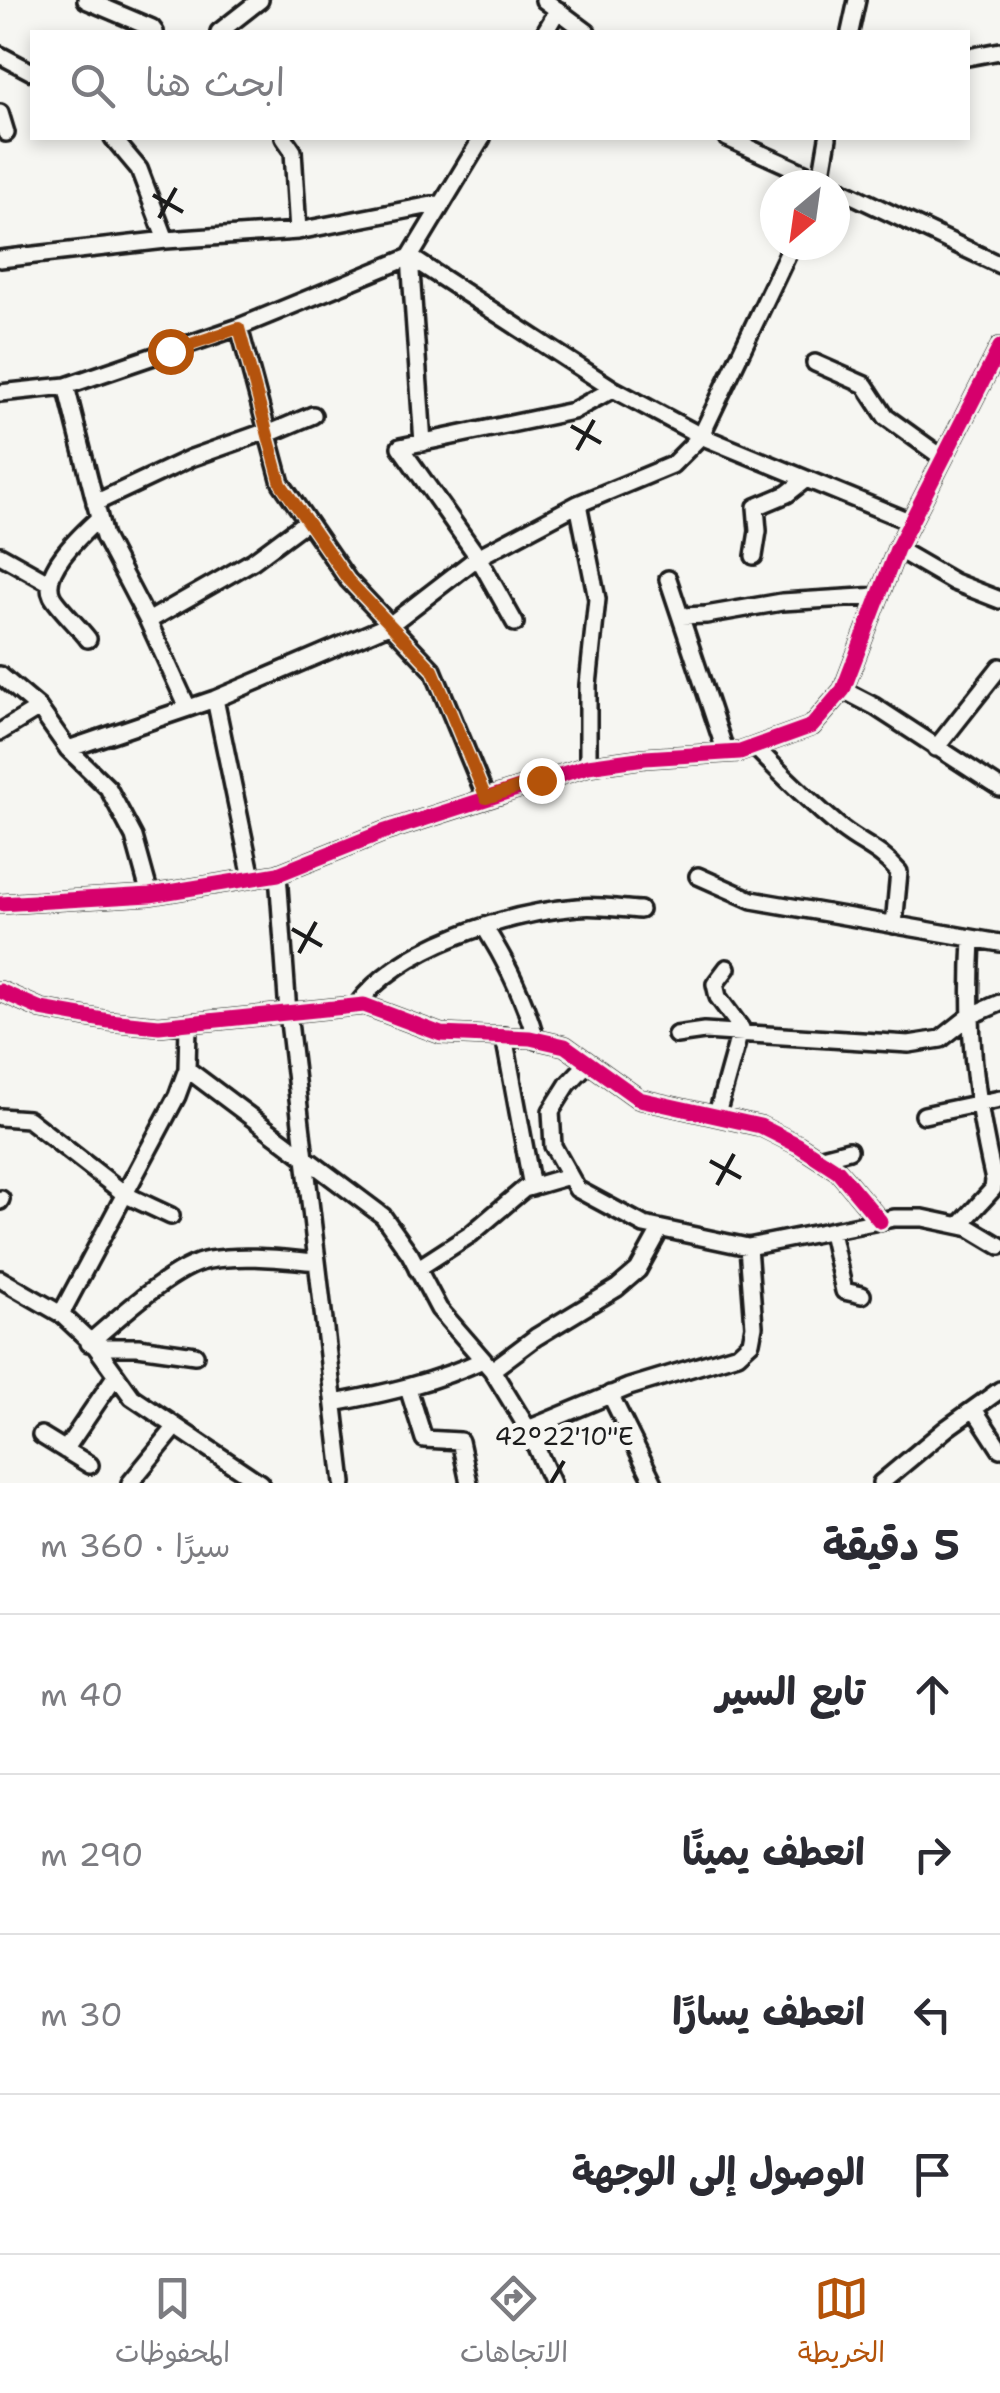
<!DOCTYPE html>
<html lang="ar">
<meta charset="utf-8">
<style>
body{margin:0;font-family:"Shantell Sans","Playpen Sans Arabic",sans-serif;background:#f7f7f7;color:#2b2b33;direction:rtl}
.compass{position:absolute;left:760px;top:170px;width:90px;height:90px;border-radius:50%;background:#fff;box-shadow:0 5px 15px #0003;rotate:209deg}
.stop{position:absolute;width:30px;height:30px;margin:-22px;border:8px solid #b45309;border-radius:50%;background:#fff}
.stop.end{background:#b45309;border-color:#fff;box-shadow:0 2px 10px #0008}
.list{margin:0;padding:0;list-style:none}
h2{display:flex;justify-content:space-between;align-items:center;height:130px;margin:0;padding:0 40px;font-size:42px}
h2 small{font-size:32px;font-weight:400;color:#7c7c81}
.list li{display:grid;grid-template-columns:65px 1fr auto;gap:30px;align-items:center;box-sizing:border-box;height:160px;padding:0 40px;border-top:2px solid #e1e1e2}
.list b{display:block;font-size:38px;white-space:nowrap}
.list em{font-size:32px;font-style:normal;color:#7c7c81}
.icon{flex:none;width:55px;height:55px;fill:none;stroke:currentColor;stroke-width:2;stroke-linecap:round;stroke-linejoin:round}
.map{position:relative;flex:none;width:1000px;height:1483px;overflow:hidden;direction:ltr}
.search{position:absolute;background:#fff;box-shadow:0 5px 15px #0003;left:30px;right:30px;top:30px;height:110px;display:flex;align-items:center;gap:25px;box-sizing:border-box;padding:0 35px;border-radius:0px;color:#7c7c81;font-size:38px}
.sheet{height:770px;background:#fff}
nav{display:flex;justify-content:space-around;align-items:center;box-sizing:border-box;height:140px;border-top:2px solid #e1e1e2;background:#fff;font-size:28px;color:#7c7c81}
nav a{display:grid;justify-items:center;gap:5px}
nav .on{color:#b45309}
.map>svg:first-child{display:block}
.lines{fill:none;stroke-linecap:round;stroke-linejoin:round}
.minor-casing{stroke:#1c1c1c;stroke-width:22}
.minor{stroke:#f6f6f2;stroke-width:15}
.cycleway-casing{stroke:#f6f6f2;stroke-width:21}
.cycleway{stroke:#d6006c;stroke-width:15}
.route{stroke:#b45309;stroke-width:12}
.ticks{fill:none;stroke:#1c1c1c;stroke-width:4}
.ticks-label{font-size:25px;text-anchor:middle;fill:#1c1c1c;stroke:#f6f6f2;stroke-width:10;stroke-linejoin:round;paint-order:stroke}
</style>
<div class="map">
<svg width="1000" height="1483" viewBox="0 0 1000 1483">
<rect width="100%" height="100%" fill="#f6f6f2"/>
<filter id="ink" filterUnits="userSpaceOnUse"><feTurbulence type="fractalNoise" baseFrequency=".01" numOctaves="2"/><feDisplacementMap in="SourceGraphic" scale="20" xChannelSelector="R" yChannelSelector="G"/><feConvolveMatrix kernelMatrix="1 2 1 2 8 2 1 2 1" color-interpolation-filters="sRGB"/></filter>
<g filter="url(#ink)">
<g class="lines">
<defs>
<path id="minor" d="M86,0L152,28L155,32
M544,0L587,32
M219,32L260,0
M545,32L558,10
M850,32L857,0
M0,55L32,72
M968,57L1000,51
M0,113L6,133
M113,138L139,169L166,240
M284,138L293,151L298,231
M727,138L831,185
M820,185L828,138
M835,187L1000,265
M410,257L613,389L701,436L911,522
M410,257L423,443
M0,259L166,240L298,231L442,203
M239,327L281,483L348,580L433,670L486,798
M815,363L865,385L886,417L943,458
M66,386L104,537L148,621L188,708
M0,393L66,386L239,327L410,257L482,138
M268,434L313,415
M95,503L191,458L267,431
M578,504L597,599L588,685V766
M897,549L954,582L1000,600
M0,555L50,583
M754,556L758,531L756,507L787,494L806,479
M668,579L726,753
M682,616L706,615L782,602L878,596
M148,621L253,561L307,521
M515,623L478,557L400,447L573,411L613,389
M88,639C80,628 56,605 52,596C40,571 82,534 99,518
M0,675L39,708L68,749L108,788L134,837L150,895
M843,690L874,706L1000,788
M215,699L252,878
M0,732L39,708
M755,747C783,776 811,803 842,829C864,846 879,849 899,872L894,925
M936,748L1000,667
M68,749L215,699L391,624L478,557L578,504L672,465L701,436L792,245
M278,874L288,1013L343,1483
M698,876L752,900L1000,943
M0,904L150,895L278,874L383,832L588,766L645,758L740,752L812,726L843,690L897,549L1000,347
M485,928C507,963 525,999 536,1040
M0,991L41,1009L109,1021L159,1026L364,1005L441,1034L530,1038L565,1046L639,1099L760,1126L798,1145L838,1171L880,1221
M357,1005C400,946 507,913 578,907C598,905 620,909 640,910
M676,1035L704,1031L909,1044L941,1039L970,1016L1000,1003
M504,1036L532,1187
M588,1063L568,1084L551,1111L553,1146L577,1189L644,1225L748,1247L894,1218H923L970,1228L1000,1246
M187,1069L383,1216L410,1254L439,1309L492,1370L528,1429L552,1483
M717,1114L741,1028L718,997L715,984L727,968
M924,1115L1000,1099
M0,1117L28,1119L126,1195L171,1216
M818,1158L849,1150
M0,1201L1,1199
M960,1225L993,1189L994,1180C974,1093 967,1029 972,939
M831,1232L844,1291L862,1295
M417,1269L471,1234L524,1189L569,1176
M0,1279L61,1314L96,1347L132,1397L260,1483
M61,1314L177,1096L187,1069L188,1025
M89,1343C117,1319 175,1265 209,1260C245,1254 282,1259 317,1262
M96,1347H138L195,1355
M492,1370L536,1337L617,1288L638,1270L660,1230
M408,1388L424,1439L460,1441L469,1483
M610,1394L654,1483
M334,1403C387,1393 435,1382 483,1360
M974,1409L1000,1449
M528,1429L629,1387L738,1354L751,1342L754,1326L748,1247
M41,1435L90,1465
M65,1450L116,1375
M130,1483L175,1428
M881,1483L947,1428L1000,1390"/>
</defs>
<use href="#minor" class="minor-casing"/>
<use href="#minor" class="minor"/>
<defs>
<path id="cycleway" d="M0,904L150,895L278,874L383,832L588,766L645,758L740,752L812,726L843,690L897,549L1000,347
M0,991L41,1009L109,1021L159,1026L364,1005L441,1034L530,1038L565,1046L639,1099L760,1126L798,1145L838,1171L880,1221"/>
</defs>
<use href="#cycleway" class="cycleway-casing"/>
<use href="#cycleway" class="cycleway"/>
</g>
</g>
<g class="lines" filter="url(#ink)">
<path class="route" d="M170,351L239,328L281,484L348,580L433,670L486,798L541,780"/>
</g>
<path class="ticks" d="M153,195L183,212M159,218L176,188M571,426L601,443M577,450L594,420M292,929L322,946M299,953L316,922M710,1161L741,1178M717,1185L734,1154M551,1483L564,1461"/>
<g class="ticks-label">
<text x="564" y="1445">42°22'10"E</text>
</g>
</svg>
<svg class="compass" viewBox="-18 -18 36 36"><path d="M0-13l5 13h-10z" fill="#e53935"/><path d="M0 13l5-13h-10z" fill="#7c7c81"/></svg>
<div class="stop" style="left:170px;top:351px"></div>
<div class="stop end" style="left:541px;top:780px"></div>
<div class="search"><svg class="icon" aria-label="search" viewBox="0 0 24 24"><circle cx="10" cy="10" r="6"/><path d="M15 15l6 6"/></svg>ابحث هنا</div>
</div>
<section class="sheet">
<h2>5 دقيقة<small>سيرًا · 360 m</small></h2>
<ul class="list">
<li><svg class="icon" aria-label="ahead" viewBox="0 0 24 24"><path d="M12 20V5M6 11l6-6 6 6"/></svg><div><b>تابع السير</b></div><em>40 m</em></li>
<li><svg class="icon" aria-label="right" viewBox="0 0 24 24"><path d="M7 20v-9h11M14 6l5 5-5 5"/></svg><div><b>انعطف يمينًا</b></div><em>290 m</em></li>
<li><svg class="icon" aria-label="left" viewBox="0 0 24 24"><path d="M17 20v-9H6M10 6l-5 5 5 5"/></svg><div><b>انعطف يسارًا</b></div><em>30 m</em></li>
<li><svg class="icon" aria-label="arrive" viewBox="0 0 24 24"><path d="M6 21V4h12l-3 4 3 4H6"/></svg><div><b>الوصول إلى الوجهة</b></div></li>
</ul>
</section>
<nav>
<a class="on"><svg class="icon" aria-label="map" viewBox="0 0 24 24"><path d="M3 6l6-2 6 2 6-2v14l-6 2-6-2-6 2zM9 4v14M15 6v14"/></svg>الخريطة</a>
<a><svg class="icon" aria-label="directions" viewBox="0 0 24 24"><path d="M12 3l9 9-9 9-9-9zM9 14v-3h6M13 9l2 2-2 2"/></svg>الاتجاهات</a>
<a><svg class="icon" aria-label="saved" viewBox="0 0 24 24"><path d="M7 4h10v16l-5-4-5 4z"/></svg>المحفوظات</a>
</nav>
